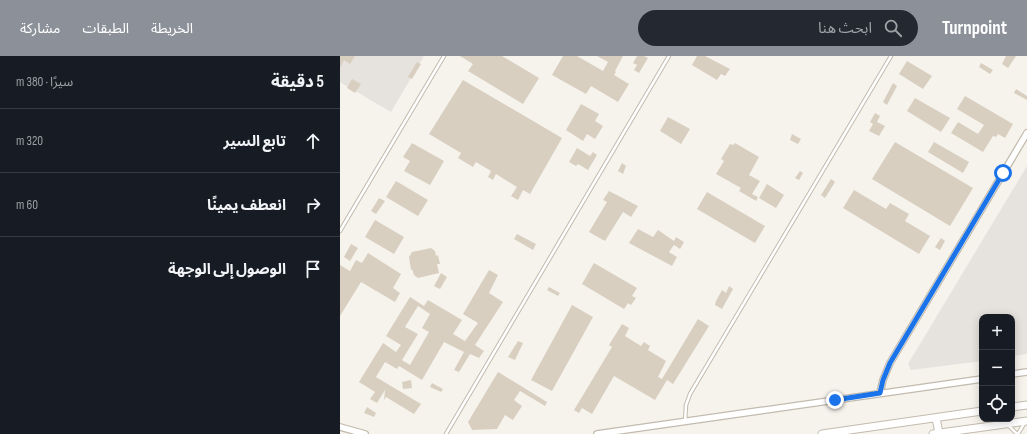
<!DOCTYPE html>
<html lang="ar">
<meta charset="utf-8">
<style>
body{margin:0;font-family:"Sofia Sans Condensed","Noto Sans Arabic",sans-serif;background:#242831;color:#f1f3f6;direction:rtl}
.controls{position:absolute;right:12px;bottom:12px;display:grid;overflow:hidden;border-radius:8px;box-shadow:0 2px 10px #0003}
.controls button{width:36px;height:36px;display:grid;place-items:center;padding:0;border:0;border-bottom:1px solid #363941;background:#171b24;color:#f1f3f6;font:20px sans-serif}
.stop{position:absolute;width:12px;height:12px;margin:-9px;border:3px solid #1a73e8;border-radius:50%;background:#fff}
.stop.end{background:#1a73e8;border-color:#fff;box-shadow:0 1px 4px #0008}
.list{margin:0;padding:0;list-style:none}
h2{display:flex;justify-content:space-between;align-items:center;height:52px;margin:0;padding:0 16px;font-size:17px}
h2 small{font-size:13px;font-weight:400;color:#9ea1a6}
.list li{display:grid;grid-template-columns:26px 1fr auto;gap:12px;align-items:center;box-sizing:border-box;height:64px;padding:0 16px;border-top:1px solid #363941}
.list b{display:block;font-size:15px;white-space:nowrap}
.list em{font-size:13px;font-style:normal;color:#9ea1a6}
.icon{flex:none;width:22px;height:22px;fill:none;stroke:currentColor;stroke-width:2;stroke-linecap:round;stroke-linejoin:round}
.map{position:relative;flex:none;width:687px;height:378px;overflow:hidden;direction:ltr}
header{display:flex;align-items:center;gap:24px;box-sizing:border-box;height:56px;padding:0 20px;background:#8c9099;color:#fff}
header strong{font-size:19px}
nav{display:flex;gap:22px;margin-inline-start:auto;font-size:14px}
.search{width:280px;height:36px;background:#242831;display:flex;align-items:center;gap:10px;box-sizing:border-box;padding:0 14px;border-radius:22px;color:#9ea1a6;font-size:15px}
main{display:flex}
aside{flex:1;background:#171b24}
.map>svg:first-child{display:block}
.industrial{fill:#e6e2dd}
.building{fill:#d8cfc1;fill-rule:evenodd}
.lines{fill:none;stroke-linecap:round;stroke-linejoin:round}
.service-casing{stroke:#c2bbae;stroke-width:4.5}
.minor-casing{stroke:#c2bbae;stroke-width:8}
.tertiary-casing{stroke:#c2bbae;stroke-width:9}
.service{stroke:#fff;stroke-width:2.5}
.minor{stroke:#fff;stroke-width:5.5}
.tertiary{stroke:#fff;stroke-width:7}
.route{stroke:#1a73e8;stroke-width:5}
</style>
<header>
<strong>Turnpoint</strong>
<div class="search"><svg class="icon" aria-label="search" viewBox="0 0 24 24"><circle cx="10" cy="10" r="6"/><path d="M15 15l6 6"/></svg>ابحث هنا</div>
<nav><a>الخريطة</a><a>الطبقات</a><a>مشاركة</a></nav>
</header>
<main>
<div class="map">
<svg width="687" height="378" viewBox="0 0 687 378">
<rect width="100%" height="100%" fill="#f6f3ec"/>
<path class="industrial" d="M0,0H84L51,56L0,26Z
M687,110V298L672,300V261H642V305L571,314L568,308Z"/>
<path class="building" d="M0,0H15L10,8L4,4L0,12Z
M120,0H162L199,22L183,48L128,15L133,8Z
M223,0H237L263,15L268,6L257,0H283L275,15L276,16L274,19L289,28L278,46L251,30L246,38L212,19Z
M297,0H304L308,2L299,17L294,14L297,9L293,7Z
M357,0H365L390,13L385,20L381,18L377,24L352,9Z
M666,0H676L668,12L662,8Z
M567,5L592,20L583,33L559,18Z
M77,6L81,8L72,23L68,21Z
M641,7L653,14L650,18L639,11Z
M12,23L21,28L15,37L7,32Z
M123,24L222,82L190,138L183,134L178,144L171,140L177,131L156,118L153,124L148,121L151,115L136,106L133,111L118,102L121,97L89,78Z
M553,27L557,30L547,49L543,46Z
M676,33L687,40V44L674,37Z
M625,40L673,68L665,82L658,78L656,81L653,80L643,96L611,77L618,66L638,78L644,69L617,53Z
M575,42L610,62L601,76L567,55Z
M241,48L259,58L255,65L263,70L255,83L247,78L243,85L226,74Z
M535,57L540,60L537,66L545,70L539,80L529,75L533,68L530,66Z
M328,61L350,73L341,88L320,75Z
M452,78L461,83L458,88L450,84Z
M555,86L633,132L610,170L532,123Z
M594,86L629,106L623,117L588,96Z
M72,87L104,105L90,129L64,115L70,105L63,101Z
M395,87L419,101L409,119L420,125L412,138L418,141L416,145L399,135L401,132L376,118L384,105L381,103L390,88L393,89Z
M237,92L250,100L253,96L257,99L248,114L238,108L236,110L229,106Z
M282,107L286,110L283,118L278,115Z
M460,115L463,117L459,124L455,122Z
M491,123L495,126L485,142L481,139Z
M56,125L88,144L78,160L46,141Z
M427,128L444,139L436,152L419,142Z
M514,134L546,153L550,147L569,158L565,165L590,180L579,198L503,152Z
M269,135L298,150L291,161L283,156L265,185L249,176L267,146L263,144Z
M367,136L425,170L415,187L357,153Z
M39,142L45,145L36,158L31,155Z
M35,164L64,181L54,198L25,181Z
M298,173L313,181L318,174L334,185L336,181L344,186L340,193L334,189L329,196L337,201L332,210L289,187Z
M177,178L196,188L193,194L174,183Z
M601,182L605,185L600,194L595,191Z
M11,188L18,192L10,205L4,201Z
M91,192L95,195L96,200L98,199L100,208H97L99,217L78,222L74,219L72,213L71,214L69,201L72,196Z
M28,197L61,218L53,232L60,237L55,246L21,226L0,260V209L10,215L16,204L22,207Z
M254,207L297,232L292,240L296,242L291,249L288,247L284,253L242,228Z
M149,214L158,219L149,237L163,246L135,289L144,295L139,302L130,298L119,316L114,314L124,296L104,286L82,324L59,310L57,313L45,306L36,321L81,348L74,358L46,341L44,344L45,334L37,347L30,343L35,336L19,326L43,287L56,296L61,289L46,280L70,241L84,250L88,244L122,264L113,278L125,285L138,267L123,258ZM78,250L90,258L82,272L89,276L70,309L62,304L78,278L65,271Z
M101,217L107,221L100,233L94,230Z
M389,230L393,233L382,253L375,249L376,245L382,234L386,237Z
M209,231L220,237L218,240L207,234Z
M232,249L253,261L212,335L191,324Z
M358,263L369,270L333,328L327,324L315,344L274,320L252,358L242,352L239,357L234,354L272,291L269,289L282,268L289,272L285,280L301,290L304,286L310,290L308,294L326,305L318,321L322,323Z
M178,285L183,287L175,304L168,301Z
M158,316L207,346L205,350L180,335L174,344L182,350L173,364L165,359L157,373L132,374L128,366Z
M71,324L72,332L63,333L62,326Z
M92,327L103,333L101,336L90,331Z
M27,351L36,357L34,361L24,357Z"/>
<g class="lines">
<defs>
<path id="service" d="M0,175L104,0
M345,366L346,349L350,338L551,0
M668,369L677,378
M106,378L329,0
M678,378L685,366"/>
<path id="minor" d="M672,318L687,316
M540,337L543,324L550,307L687,77
M0,371L25,378
M257,378L642,323"/>
<path id="tertiary" d="M672,351L687,349
M596,362L599,377
M482,378L642,355
M593,378L687,365"/>
</defs>
<use href="#service" class="service-casing"/>
<use href="#minor" class="minor-casing"/>
<use href="#tertiary" class="tertiary-casing"/>
<use href="#service" class="service"/>
<use href="#minor" class="minor"/>
<use href="#tertiary" class="tertiary"/>
</g>
<g class="lines">
<path class="route" d="M495,344L540,337L543,324L550,307L663,117"/>
</g>
</svg>
<div class="controls">
<button>+</button>
<button>−</button>
<button><svg class="icon" aria-label="locate" viewBox="0 0 24 24"><circle cx="12" cy="12" r="6"/><path d="M12 2v4M12 18v4M2 12h4M18 12h4"/></svg></button>
</div>
<div class="stop" style="left:663px;top:117px"></div>
<div class="stop end" style="left:495px;top:344px"></div>
</div>
<aside>
<h2>5 دقيقة<small>سيرًا · 380 m</small></h2>
<ul class="list">
<li><svg class="icon" aria-label="ahead" viewBox="0 0 24 24"><path d="M12 20V5M6 11l6-6 6 6"/></svg><div><b>تابع السير</b></div><em>320 m</em></li>
<li><svg class="icon" aria-label="right" viewBox="0 0 24 24"><path d="M7 20v-9h11M14 6l5 5-5 5"/></svg><div><b>انعطف يمينًا</b></div><em>60 m</em></li>
<li><svg class="icon" aria-label="arrive" viewBox="0 0 24 24"><path d="M6 21V4h12l-3 4 3 4H6"/></svg><div><b>الوصول إلى الوجهة</b></div></li>
</ul>
</aside>
</main>
